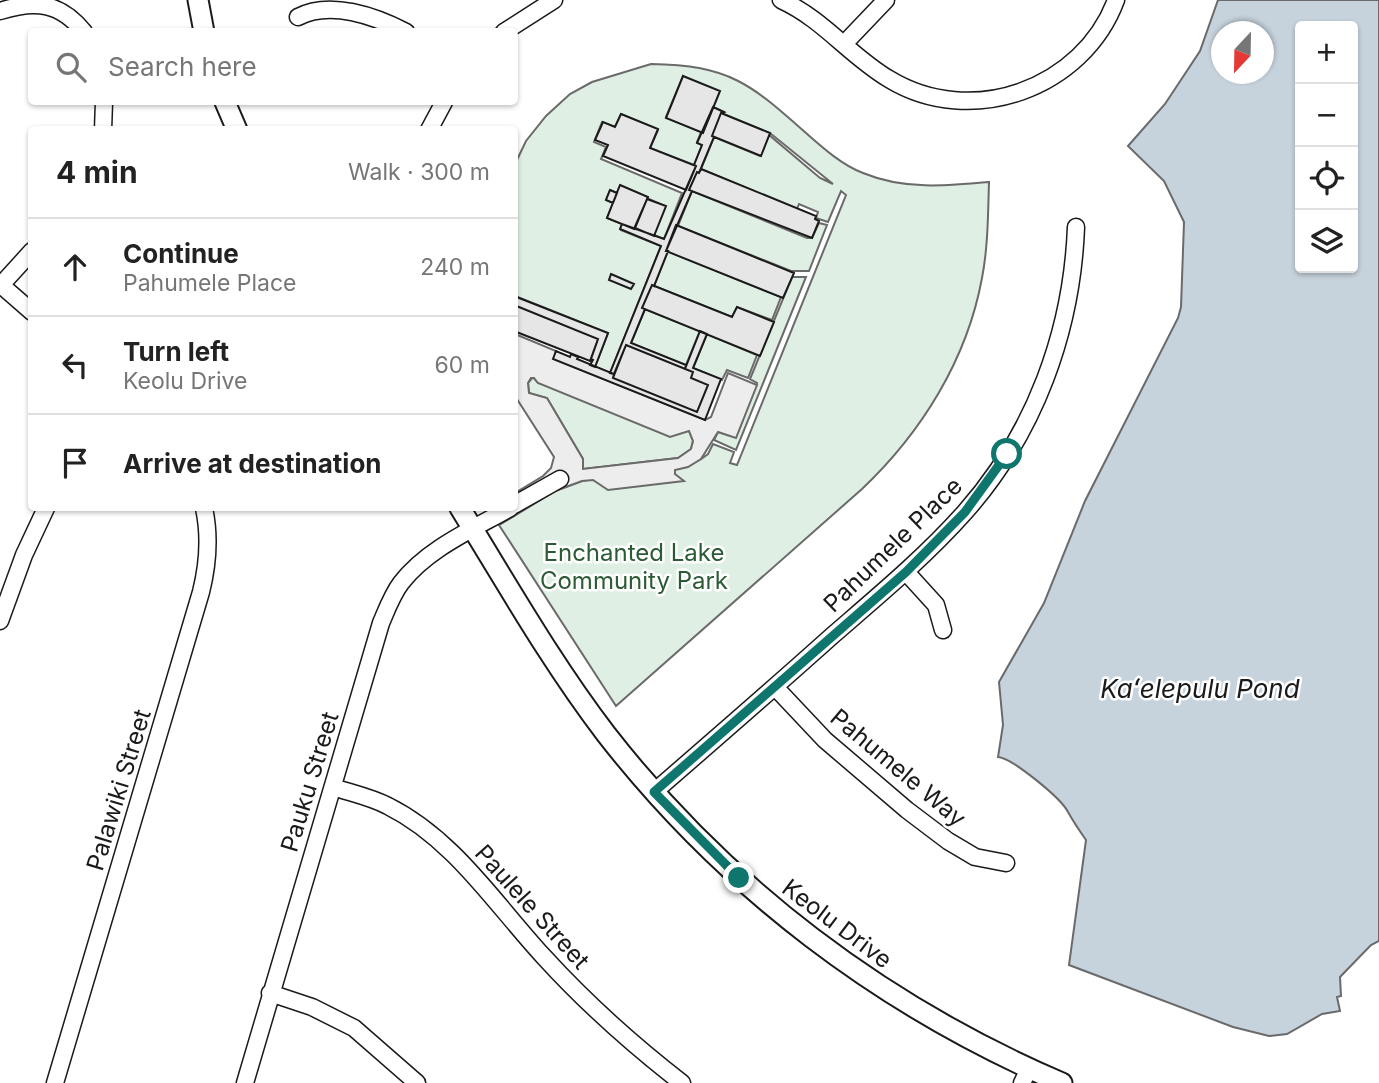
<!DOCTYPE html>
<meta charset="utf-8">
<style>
body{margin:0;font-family:Inter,sans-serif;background:#f6f6f6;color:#222}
.controls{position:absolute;right:21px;top:21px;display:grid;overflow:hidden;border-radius:7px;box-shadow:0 2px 5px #0004}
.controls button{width:63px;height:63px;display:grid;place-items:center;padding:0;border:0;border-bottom:2px solid #e0e0e0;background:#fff;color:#222;font:35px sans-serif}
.compass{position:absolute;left:1211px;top:21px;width:63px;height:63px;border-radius:50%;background:#fff;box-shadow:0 2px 5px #0004;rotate:202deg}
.stop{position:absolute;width:21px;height:21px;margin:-16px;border:5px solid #0f766e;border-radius:50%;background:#fff}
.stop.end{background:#0f766e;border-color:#fff;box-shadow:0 2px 7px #0008}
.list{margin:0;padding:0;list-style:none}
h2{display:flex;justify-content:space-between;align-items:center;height:91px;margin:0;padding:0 28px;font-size:30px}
h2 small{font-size:23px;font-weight:400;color:#767676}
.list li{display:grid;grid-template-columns:46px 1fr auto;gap:21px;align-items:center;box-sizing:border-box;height:98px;padding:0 28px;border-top:2px solid #e0e0e0}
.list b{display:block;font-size:26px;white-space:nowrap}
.list p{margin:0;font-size:23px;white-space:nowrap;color:#767676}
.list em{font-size:23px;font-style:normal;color:#767676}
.icon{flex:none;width:38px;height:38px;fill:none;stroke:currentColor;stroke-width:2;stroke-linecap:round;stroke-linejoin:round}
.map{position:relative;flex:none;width:1379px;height:1083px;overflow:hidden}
.search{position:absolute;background:#fff;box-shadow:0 2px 5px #0004;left:28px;top:28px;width:490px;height:77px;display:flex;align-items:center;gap:18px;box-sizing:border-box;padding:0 24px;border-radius:7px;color:#767676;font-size:26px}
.panel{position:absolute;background:#fff;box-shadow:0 2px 5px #0004;left:28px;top:126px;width:490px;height:385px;border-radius:7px}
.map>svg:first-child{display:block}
.green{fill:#e0efe3;stroke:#6a6a6a;stroke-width:2}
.parking{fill:#ededed;stroke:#6a6a6a;stroke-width:2;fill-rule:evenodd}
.water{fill:#c6d2dc;stroke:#6a6a6a;stroke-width:2;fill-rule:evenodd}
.building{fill:#e6e6e6;stroke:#1a1a1a;stroke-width:2}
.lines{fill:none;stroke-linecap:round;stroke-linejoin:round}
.minor-casing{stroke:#1a1a1a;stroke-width:19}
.major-casing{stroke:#1a1a1a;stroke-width:23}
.minor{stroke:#fff;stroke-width:16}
.major{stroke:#fff;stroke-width:19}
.route{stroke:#0f766e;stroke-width:9}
.labels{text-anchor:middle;stroke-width:5;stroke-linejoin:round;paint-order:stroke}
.street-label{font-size:24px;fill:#1a1a1a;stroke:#fff}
.park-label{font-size:24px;fill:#2b5a34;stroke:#fff}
.water-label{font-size:26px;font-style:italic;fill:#1a1a1a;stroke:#fff}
</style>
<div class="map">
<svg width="1379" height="1083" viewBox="0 0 1379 1083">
<rect width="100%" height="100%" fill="#fff"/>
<path class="green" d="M651,64C729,65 751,84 806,133C823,148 842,165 863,173C904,190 946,186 989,182C988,215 988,247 982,278C967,360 921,433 862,489L616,706L499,525L555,491L582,481L701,459L708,454L713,444L734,452L730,463L737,465L846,195L841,191L828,222L816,218L818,212L799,204L797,209L701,169L714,137L760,156L769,135L820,178L833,184L770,133L723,114L724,112L713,107L683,76L666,117L701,132L697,142L702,145L694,165L650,148L658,130L621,114L615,127L602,122L594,142L606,147L601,159L682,193L664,239L654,235L665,206L620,186L617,193L610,190L606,200L613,203L607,218L622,224L621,230L661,246L610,373L595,367L608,333L515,296V164L526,141L546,116L570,94L592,82Z
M692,191L807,238H812L819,223L827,225L809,271H791L678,226Z
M668,251L781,297L772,320L737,307L732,317L654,286Z
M792,277H806L736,450L714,440L718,432L736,437L757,383L750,379Z
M645,309L700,331L686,365L631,343Z
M707,334L757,355L748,378L727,370L722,380L693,368Z
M533,377L538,383L689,431L693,441L691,449L678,458L583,469V459L547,398L529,393L528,383Z"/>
<path class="parking" d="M515,334L556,351L554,359L705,420L711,417L728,373L757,385L736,438L718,432L701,459L688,467L675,470V474L684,481L608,490L593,480L582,481L555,491L499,525L489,509L514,508L515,493L543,476L551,468L554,457L515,396ZM531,378H534L538,383L670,437L689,431L693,441L691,449L678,458L583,469V459L547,398L529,393L528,383Z"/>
<path class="water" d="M1218,0H1379V941L1371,945L1340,977L1341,996L1337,997L1340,1011L1322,1014L1287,1034L1269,1036L1233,1027L1069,965L1086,840C1079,830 1073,821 1068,812C1061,798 1012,758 998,757L1003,725L999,682L1044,603L1085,501L1178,318L1181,307L1184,222L1164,181L1128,146L1165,104L1200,51ZM1300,26H1353V268H1300ZM1222,32H1264V74H1222Z"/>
<path class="building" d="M683,76L720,91L703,133L666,118Z
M713,107L724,112L721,113L712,136L714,137L699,173L697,172L689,190L692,191L666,251H668L654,286L652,285L642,308L645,309L631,343L686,365L685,369L626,345L614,374L610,373L661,246L620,229L622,224L664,239L696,166L694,165L702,145L697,143Z
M721,113L770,133L761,156L712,136Z
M621,114L658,129L650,148L696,166L686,190L603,156L608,145L595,140L603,122L615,127Z
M701,169L816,216L815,219L819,221L812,238L689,190L697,172L699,173Z
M620,185L648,197L634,229L607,218Z
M610,190L617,193L613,203L606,200Z
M647,199L666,206L654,236L635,228Z
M676,225L794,273L783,298L666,251Z
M611,274L634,284L631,289L609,280Z
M652,285L732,317L737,307L774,322L760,356L642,308Z
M514,296L608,333L595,367L590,365L593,360L591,359L598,339L514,305Z
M514,305L598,339L590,361L514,331Z
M700,331L707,334L693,368L721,379L705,420L553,359L556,351L570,357L571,354L578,357L577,359L614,374L613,378L697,412L708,385L691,378L693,372L685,369Z
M626,345L693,372L691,378L708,385L697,412L613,378Z"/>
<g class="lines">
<defs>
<path id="minor" d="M781,0C823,19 850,56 889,79C971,129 1083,89 1116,0
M0,11C35,0 60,2 84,32
M298,17C330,0 375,16 406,32
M504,32L554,0
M844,44L886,0
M103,130L104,102
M429,130L444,102
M1,285L32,312
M0,286L32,251
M514,505L560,479
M906,572L936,605L943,630
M0,621L24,555L46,508
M775,687L825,740L907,810L948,841L975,857L1006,863
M333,787C351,793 371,797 388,806C454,839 495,904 544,957C586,1003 633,1045 682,1083
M654,792C714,740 774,688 833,635C878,596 925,557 965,512C1035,433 1072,331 1076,227
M270,993L312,1007L354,1028L417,1083
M55,1083L201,592C208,564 210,536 204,508
M245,1083L381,623C387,609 392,595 401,583C427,549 473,529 510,508
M1022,1083L1029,1069"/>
<path id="major" d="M198,0L204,32
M225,102L237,130
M460,508C507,584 551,662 606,734C726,888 882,1006 1062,1083"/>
</defs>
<use href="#minor" class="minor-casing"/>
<use href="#major" class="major-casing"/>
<use href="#minor" class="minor"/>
<use href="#major" class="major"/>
</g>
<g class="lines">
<path class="route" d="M739,878L654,792L906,572L965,512L1007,454"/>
</g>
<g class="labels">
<g class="street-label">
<text transform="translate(893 545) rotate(-44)" y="8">Pahumele Place</text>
<text transform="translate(898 768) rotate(40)" y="8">Pahumele Way</text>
<text transform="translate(310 782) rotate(-73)" y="8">Pauku Street</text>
<text transform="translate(119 790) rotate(-73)" y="8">Palawiki Street</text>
<text transform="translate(532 907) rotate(48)" y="8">Paulele Street</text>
<text transform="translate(837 924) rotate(37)" y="8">Keolu Drive</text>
</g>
<g class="park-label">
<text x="634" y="561">Enchanted Lake<tspan x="634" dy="28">Community Park</tspan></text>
</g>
<g class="water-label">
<text x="1200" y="698">Kaʻelepulu Pond</text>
</g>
</g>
</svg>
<div class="controls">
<button>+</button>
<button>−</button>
<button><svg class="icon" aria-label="locate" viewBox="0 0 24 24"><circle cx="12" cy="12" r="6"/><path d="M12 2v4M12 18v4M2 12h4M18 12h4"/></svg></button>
<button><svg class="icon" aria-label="layers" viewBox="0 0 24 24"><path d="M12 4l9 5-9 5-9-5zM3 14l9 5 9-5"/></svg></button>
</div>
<svg class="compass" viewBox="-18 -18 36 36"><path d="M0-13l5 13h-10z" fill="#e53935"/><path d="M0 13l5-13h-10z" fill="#767676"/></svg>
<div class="stop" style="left:1007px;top:454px"></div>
<div class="stop end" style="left:739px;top:878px"></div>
<div class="search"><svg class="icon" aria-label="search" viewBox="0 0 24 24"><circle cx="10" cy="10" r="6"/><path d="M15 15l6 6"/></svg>Search here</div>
<section class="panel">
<h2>4 min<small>Walk · 300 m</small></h2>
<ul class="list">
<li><svg class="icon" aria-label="ahead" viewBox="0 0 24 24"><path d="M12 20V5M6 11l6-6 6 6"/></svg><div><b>Continue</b><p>Pahumele Place</p></div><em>240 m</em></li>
<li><svg class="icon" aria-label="left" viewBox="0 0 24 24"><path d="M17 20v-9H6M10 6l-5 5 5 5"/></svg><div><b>Turn left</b><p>Keolu Drive</p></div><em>60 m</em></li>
<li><svg class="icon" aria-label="arrive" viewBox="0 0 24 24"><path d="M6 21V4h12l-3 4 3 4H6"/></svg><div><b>Arrive at destination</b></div></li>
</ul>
</section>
</div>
